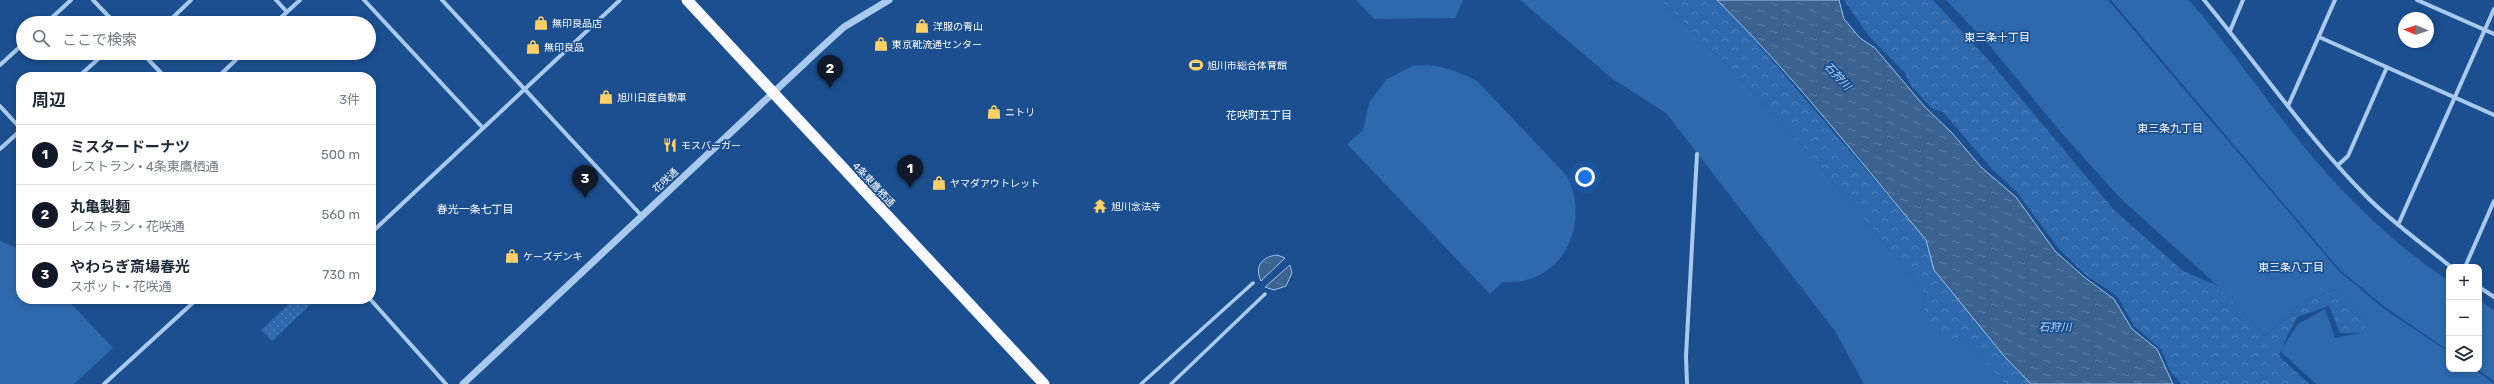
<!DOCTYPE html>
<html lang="ja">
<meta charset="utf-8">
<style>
body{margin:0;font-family:Rubik,"Noto Sans JP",sans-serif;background:#f2f2f3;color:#1f2937}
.controls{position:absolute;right:12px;bottom:12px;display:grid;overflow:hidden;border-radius:8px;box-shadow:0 2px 6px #0003}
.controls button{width:36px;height:36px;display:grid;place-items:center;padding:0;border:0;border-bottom:1px solid #e0e1e3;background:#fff;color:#1f2937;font:20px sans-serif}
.compass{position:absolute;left:2398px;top:12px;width:36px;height:36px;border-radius:50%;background:#fff;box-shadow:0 2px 6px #0003;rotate:272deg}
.you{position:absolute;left:1585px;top:177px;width:14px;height:14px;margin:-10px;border:3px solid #fff;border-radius:50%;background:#1a73e8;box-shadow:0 0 0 6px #1a73e833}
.badge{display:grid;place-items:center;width:26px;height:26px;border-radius:50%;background:#111827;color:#fff;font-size:13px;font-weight:700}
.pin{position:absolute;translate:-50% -33px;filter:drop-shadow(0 1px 2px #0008)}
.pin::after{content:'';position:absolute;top:21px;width:14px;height:12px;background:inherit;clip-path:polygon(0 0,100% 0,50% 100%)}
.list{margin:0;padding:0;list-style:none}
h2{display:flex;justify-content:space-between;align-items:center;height:52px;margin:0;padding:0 16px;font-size:17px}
h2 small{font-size:13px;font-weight:400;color:#747a83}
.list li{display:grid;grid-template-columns:26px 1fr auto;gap:12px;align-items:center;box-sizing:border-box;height:60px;padding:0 16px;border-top:1px solid #e0e1e3}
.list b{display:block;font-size:15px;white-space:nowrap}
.list p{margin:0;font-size:13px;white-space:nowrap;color:#747a83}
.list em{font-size:13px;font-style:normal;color:#747a83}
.icon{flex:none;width:22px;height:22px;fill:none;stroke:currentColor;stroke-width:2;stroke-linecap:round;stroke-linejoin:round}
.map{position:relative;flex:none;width:2494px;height:384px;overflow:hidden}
.search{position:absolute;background:#fff;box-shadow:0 2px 6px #0003;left:16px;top:16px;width:360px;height:44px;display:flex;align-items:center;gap:10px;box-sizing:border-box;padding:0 14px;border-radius:22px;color:#747a83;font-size:15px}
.panel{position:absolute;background:#fff;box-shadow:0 2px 6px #0003;left:16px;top:72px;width:360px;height:232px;border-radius:16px}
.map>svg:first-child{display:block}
.grass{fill:#2e69ad}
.forest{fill:url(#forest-crowns)}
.park{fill:url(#park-dots)}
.water{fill:url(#water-ripples);stroke:#9cc4f0}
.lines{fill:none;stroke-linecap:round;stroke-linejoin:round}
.pedestrian{stroke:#a9c9ee;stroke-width:3.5}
.minor{stroke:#a9c9ee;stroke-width:4}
.tertiary{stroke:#a9c9ee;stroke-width:7}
.trunk{stroke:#f8faff;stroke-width:11}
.labels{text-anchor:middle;stroke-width:3.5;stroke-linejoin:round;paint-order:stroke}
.poi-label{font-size:10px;fill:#fff;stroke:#1b4f8f;text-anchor:start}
.street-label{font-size:10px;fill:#fff;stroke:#1b4f8f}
.neighbourhood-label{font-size:11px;fill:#fff;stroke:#1b4f8f}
.water-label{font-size:11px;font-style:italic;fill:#b5d3f5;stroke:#1b4f8f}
</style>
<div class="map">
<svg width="2494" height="384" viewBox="0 0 2494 384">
<defs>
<pattern id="forest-crowns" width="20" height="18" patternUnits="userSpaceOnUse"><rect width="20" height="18" fill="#2e69ad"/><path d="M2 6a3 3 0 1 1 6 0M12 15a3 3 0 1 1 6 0" fill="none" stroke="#4d80b9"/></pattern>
<pattern id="park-dots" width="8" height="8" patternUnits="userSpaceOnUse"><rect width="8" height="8" fill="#2e69ad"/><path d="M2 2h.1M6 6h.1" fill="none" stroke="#4d80b9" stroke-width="1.8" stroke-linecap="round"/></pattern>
<pattern id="water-ripples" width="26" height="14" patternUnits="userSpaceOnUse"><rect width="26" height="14" fill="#3c6290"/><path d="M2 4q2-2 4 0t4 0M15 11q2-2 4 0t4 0" fill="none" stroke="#597aa1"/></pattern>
</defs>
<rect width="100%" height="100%" fill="#1b4f8f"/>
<path class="grass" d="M1356,0H1463L1455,18L1374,19Z
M1520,0H1660L1727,65L1791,132L1922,288L1924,312L1964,339L2005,384H1864L1835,331L1666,113L1614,80Z
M1946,0H2108L2339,271L2384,309L2449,352V369H2474L2494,384H2316L2280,351L2298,324L2325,309L2335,338L2361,333L2368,321L2337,289L2301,303L2265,336L2218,286L2121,199L2059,130L1990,46Z
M2111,0H2189C2230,47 2265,99 2305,148C2346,198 2395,245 2449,281V351L2385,307L2340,270Z
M1428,65C1446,67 1463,73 1478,82L1567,176C1588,216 1570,272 1522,281C1516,282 1509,282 1503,282L1490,294L1347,144L1363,130L1369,103L1387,79L1413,66Z
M0,241L21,250V299H67L113,348L74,384H0Z
M2479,300L2494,310V381L2477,369H2479Z"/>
<path class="forest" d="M1660,0H1717L1740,23L1926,240L1934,270L2004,356L2031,384H2005L1964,339L1943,338L1924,312L1922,288L1791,132L1727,65Z
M1844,0H1933L1992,64L2114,210L2183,271L2218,286L2265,336L2301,303L2337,289L2368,321L2361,333H2340L2329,306L2297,317L2280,351V357L2309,384H2181L2170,371L2161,349L2134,326L2117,296L2087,276L2059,249L2016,191L1992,169L1943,112L1933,109L1911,86L1905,73L1868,35Z"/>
<path class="park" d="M294,299H306L311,304L272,341L261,330Z"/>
<path class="water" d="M1717,0H1839L1844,19L1860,38L1875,48L1924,106L1952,133L1982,168L2016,197L2055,251L2084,277L2114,299L2132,329L2157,349L2173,384H2031L2004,356L1934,270L1926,240C1858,159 1792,74 1717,0Z
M1277,255L1285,258L1261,281C1254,266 1262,257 1277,255Z
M1290,265L1292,273L1286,286L1274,290L1265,287Z"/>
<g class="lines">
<path class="pedestrian" d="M1141,384L1253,283
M1171,384L1265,294"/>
<path class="minor" d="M93,0L115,23
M276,0L287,12
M364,0L483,128
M442,0L641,215
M2204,0C2258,65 2307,137 2367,197C2393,223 2423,244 2451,267
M2417,0L2494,34
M46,23L71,0
M167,23L191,0
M275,23L300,0
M2230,31L2243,0
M2319,37L2494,115
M142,53L165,77
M0,65L23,44
M78,77L105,53
M218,77L243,53
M0,106L21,129
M2288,106L2335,0
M0,149L21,130
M2338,165L2348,156L2387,67
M2398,225L2494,9
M371,233L620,0
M2465,267L2494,201
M2479,287L2494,297
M370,299L446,384
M104,384L197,299
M1687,384L1686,356L1697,154"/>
<path class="tertiary" d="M463,384L823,46L844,27L889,0"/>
<path class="trunk" d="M687,0L1044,384"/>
</g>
<defs>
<symbol id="shop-bare" viewBox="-9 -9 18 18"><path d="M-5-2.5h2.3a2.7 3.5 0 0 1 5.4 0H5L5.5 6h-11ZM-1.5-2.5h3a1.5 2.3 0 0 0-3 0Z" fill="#ffd166" stroke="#1b4f8f" stroke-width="2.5" paint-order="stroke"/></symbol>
<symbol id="stadium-bare" viewBox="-9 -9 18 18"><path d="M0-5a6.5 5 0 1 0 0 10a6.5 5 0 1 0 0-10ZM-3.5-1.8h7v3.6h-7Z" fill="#ffd166" stroke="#1b4f8f" stroke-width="2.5" paint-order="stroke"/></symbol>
<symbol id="restaurant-bare" viewBox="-9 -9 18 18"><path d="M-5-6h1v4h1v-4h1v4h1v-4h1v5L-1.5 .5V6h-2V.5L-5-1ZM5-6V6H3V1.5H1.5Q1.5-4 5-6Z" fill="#ffd166" stroke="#1b4f8f" stroke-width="2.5" paint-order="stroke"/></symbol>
<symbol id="temple-bare" viewBox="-9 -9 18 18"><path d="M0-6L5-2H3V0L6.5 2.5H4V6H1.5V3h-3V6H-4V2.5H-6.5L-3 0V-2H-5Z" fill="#ffd166" stroke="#1b4f8f" stroke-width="2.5" paint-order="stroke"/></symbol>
</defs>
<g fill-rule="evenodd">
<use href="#shop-bare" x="531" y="13" width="20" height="20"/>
<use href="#shop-bare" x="912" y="16" width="20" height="20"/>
<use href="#shop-bare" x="871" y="34" width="20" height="20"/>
<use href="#shop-bare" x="523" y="37" width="20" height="20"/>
<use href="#stadium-bare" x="1186" y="55" width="20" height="20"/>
<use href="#shop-bare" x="596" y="87" width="20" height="20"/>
<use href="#shop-bare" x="984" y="102" width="20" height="20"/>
<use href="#restaurant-bare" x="660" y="135" width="20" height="20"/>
<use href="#shop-bare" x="929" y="173" width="20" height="20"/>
<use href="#temple-bare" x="1090" y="196" width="20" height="20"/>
<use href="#shop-bare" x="502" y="246" width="20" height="20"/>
</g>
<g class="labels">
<g class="poi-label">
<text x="552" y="27">無印良品店</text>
<text x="933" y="30">洋服の青山</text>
<text x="892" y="48">東京靴流通センター</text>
<text x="544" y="51">無印良品</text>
<text x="1207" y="69">旭川市総合体育館</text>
<text x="617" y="101">旭川日産自動車</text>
<text x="1005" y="116">ニトリ</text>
<text x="681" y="149">モスバーガー</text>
<text x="950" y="187">ヤマダアウトレット</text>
<text x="1111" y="210">旭川念法寺</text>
<text x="523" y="260">ケーズデンキ</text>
</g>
<g class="street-label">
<text transform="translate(665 180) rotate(-43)" y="4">花咲通</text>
<text transform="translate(874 184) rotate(47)" y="4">4条東鷹栖通</text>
</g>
<g class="neighbourhood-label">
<text x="1997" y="41">東三条十丁目</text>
<text x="1259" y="119">花咲町五丁目</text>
<text x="2170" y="132">東三条九丁目</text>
<text x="475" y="213">春光一条七丁目</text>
<text x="2291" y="271">東三条八丁目</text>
</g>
<g class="water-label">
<text transform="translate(1838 76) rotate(47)" y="4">石狩川</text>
<text x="2055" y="331">石狩川</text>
</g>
</g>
</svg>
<div class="controls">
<button>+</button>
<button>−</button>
<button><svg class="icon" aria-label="layers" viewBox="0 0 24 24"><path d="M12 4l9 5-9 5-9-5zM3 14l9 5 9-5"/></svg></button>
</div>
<svg class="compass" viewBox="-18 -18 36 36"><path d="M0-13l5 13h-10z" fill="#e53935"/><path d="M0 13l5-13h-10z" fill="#747a83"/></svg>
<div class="you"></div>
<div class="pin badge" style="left:910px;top:188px">1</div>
<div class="pin badge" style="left:830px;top:88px">2</div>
<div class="pin badge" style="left:585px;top:198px">3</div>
<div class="search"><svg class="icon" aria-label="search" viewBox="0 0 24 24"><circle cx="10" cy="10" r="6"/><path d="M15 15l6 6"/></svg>ここで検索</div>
<section class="panel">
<h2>周辺<small>3件</small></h2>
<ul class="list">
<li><span class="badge">1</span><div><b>ミスタードーナツ</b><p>レストラン · 4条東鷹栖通</p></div><em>500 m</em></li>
<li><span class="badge">2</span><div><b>丸亀製麺</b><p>レストラン · 花咲通</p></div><em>560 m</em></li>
<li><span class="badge">3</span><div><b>やわらぎ斎場春光</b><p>スポット · 花咲通</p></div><em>730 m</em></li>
</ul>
</section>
</div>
